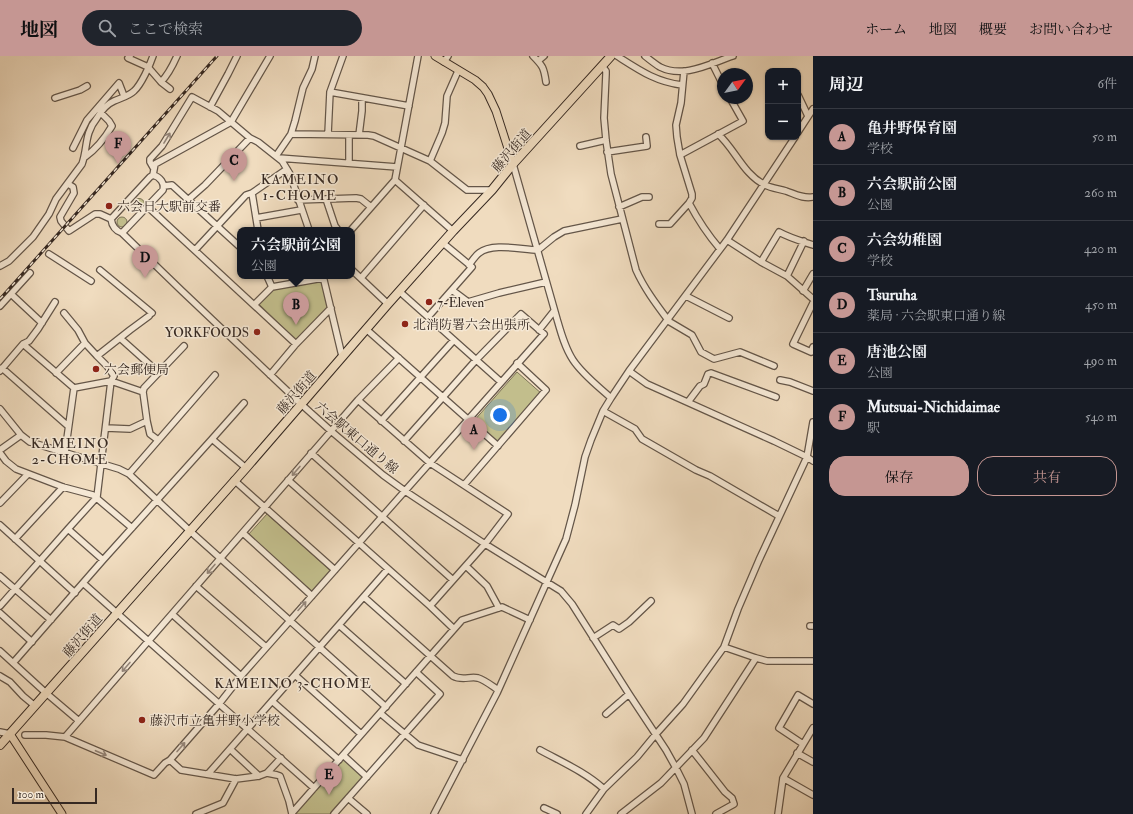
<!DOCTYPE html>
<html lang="ja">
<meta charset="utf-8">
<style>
body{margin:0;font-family:"IM FELL Double Pica","Noto Serif JP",serif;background:#20242c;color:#f1f3f6}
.controls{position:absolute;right:12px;top:12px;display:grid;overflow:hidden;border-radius:8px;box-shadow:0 1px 3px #0004}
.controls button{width:36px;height:36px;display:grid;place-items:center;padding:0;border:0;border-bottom:1px solid #363941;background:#171b24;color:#f1f3f6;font:20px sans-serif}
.compass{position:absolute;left:717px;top:12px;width:36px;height:36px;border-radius:50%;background:#171b24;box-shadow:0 1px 3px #0004;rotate:57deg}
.scale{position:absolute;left:12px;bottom:10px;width:85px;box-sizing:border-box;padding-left:4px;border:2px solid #362922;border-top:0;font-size:11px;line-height:14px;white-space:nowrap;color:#362922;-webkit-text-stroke:3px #f5e8d5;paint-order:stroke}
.you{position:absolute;left:500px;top:359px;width:14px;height:14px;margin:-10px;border:3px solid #fff;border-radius:50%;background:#1a73e8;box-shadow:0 0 0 6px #1a73e833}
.badge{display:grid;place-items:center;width:26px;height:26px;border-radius:50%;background:#c59692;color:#111;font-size:13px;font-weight:700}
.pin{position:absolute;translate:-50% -33px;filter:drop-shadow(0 1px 2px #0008)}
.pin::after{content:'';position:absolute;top:21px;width:14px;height:12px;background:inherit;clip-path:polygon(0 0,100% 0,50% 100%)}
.popup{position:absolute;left:237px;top:171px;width:118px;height:52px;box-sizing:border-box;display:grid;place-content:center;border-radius:8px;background:#171b24;filter:drop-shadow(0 1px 3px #0005);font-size:13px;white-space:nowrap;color:#9ea1a6}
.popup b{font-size:15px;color:#f1f3f6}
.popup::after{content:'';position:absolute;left:50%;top:100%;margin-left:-8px;border:8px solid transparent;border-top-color:#171b24}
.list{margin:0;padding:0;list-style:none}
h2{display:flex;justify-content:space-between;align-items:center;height:52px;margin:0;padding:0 16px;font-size:17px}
h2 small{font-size:13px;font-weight:400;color:#9ea1a6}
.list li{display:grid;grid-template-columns:26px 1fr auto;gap:12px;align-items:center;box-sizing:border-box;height:56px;padding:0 16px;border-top:1px solid #363941}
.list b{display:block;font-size:15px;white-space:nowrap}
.list p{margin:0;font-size:13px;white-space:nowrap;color:#9ea1a6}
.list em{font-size:13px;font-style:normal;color:#9ea1a6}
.actions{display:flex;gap:8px;padding:12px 16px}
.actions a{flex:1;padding:9px 0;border:1px solid #c59692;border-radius:16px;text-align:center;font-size:14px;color:#c59692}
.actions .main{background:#c59692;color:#111}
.icon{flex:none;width:22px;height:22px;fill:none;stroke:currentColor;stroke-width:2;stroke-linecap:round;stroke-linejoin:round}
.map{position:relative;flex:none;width:813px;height:758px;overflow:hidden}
header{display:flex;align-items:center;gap:24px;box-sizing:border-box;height:56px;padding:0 20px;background:#c59692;color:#111}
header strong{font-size:19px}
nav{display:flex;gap:22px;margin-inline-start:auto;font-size:14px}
.search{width:280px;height:36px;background:#20242c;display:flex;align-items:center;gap:10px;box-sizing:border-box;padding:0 14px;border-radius:22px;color:#9ea1a6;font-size:15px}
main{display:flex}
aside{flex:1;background:#171b24}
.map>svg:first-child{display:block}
.green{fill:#c2be8c;stroke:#7c7457}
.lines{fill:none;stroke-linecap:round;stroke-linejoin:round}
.minor-casing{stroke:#645649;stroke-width:8}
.major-casing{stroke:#362922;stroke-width:9}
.highway-casing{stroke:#362922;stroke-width:10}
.minor{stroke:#f5e8d5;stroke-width:5.5}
.major{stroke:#f0dcbf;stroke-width:7}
.highway{stroke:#f0dcbf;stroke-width:8}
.rail-casing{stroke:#362922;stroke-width:3}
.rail{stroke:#f5e8d5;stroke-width:1.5;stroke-dasharray:4.5;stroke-linecap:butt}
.oneway{stroke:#96887c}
.poi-dot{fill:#8f2418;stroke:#f5e8d5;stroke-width:1.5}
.labels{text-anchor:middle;stroke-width:3;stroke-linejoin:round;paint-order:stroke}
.street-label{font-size:13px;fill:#362922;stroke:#f5e8d5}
.poi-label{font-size:13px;fill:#362922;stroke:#f5e8d5;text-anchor:start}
.neighbourhood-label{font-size:14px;letter-spacing:1px;fill:#362922;stroke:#f5e8d5}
</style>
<header>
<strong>地図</strong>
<div class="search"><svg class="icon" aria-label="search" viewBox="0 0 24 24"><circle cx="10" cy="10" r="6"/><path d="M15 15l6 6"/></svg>ここで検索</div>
<nav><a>ホーム</a><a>地図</a><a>概要</a><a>お問い合わせ</a></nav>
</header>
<main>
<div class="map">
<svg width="813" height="758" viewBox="0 0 813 758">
<rect width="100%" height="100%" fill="#f0dcbf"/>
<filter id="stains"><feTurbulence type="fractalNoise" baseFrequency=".005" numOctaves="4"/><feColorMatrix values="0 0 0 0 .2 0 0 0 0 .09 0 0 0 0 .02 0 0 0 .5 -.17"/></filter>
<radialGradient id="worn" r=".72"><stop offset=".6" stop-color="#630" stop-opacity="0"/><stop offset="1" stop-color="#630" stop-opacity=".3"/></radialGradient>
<path class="green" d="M133.5 148a5.5 5.5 0 1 1 11 0a5.5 5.5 0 1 1-11 0Z
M117 166a5 5 0 1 1 10 0a5 5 0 1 1-10 0Z
M321,225L328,251L298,286L259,248L273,234Z
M517,316L542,338L498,389L473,366Z
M267,458L332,516L314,537L248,479Z
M343,702L364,721L331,758H295Z"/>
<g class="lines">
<defs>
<path id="minor" d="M130,0L128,2L148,11L161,26C168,19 173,9 177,0
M533,0C543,10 544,12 546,26
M617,0C639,14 656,26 682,29
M645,0C650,4 655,8 660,11C684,23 711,7 733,0
M538,5L544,0
M444,6L448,0
M712,7L723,29
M602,10L606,15V18L604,62L606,84L611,118L636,214C644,232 656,248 668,264L670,266L692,279L701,296L714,303L740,296L774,310
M684,15L681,47L676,69L677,81L680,99L692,138V142L689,147C698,164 708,179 720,193
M161,26L170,33
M330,36L409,50
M798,39L808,60
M55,42L80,34L87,30
M210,51L228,18L237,0
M798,76L813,53
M291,78L368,79L374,80L430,105L467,134H492
M328,78L330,36L343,0
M718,78C735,93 743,118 765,129C771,132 779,133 786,135C795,138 803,143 813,141
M359,79L362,55V42
M580,90L606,84
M73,92L87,64L119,27L124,40
M607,96L647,90L646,81
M680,99L743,65L730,42
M276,100L291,78L295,65L303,32L312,13L315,0
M85,101C96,93 105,82 112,70L109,65L101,57
M279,102L397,111
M430,105L442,77L445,67L447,40L458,15
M349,107V79
M513,108L557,263C561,277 565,292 573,304C583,319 598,330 611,342
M154,113L150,106V103L162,90L192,41L218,55L250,82L258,86L282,105L290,118L309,174
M153,119L155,108L231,66L270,0
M153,119C160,121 165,127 163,134L122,177C116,175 112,170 111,163L150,121Z
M395,124L453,175
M68,128L73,131L74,137L60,161L61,165L69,175L95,158H100L111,163
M164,130L172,129L240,191
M252,137L258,174
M189,143L205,129L250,82
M326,143L335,170L338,174
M298,144L356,142L361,143L371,151
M148,151L296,288
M619,151L642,141H649
M256,162L301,154
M659,168H670L689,147
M351,174L395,124L418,0
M122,177L182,235L301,348L331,375L383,419L405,435L485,488L561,535L572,548L629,638L666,694L676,712L684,728L692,758
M727,184L761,206L787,220L813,243
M195,194L246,139L252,137L287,113
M49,198L91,225
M761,206L779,176C790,182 801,185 813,189
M469,209C472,205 475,200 479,197C493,186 522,194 538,194L554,181L564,175L622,163
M0,210L9,205L33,181L49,158L56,143L82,108C88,91 84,78 97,62C101,55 107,48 114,45C121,42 129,40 134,35C141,29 150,9 153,0
M100,214L152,257
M352,214L388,248
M267,220L272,231
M323,220L342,300
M787,220L804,185
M361,222L424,149
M452,234L468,246L499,237L546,226
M399,235L501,326
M803,235L813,218
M11,238L42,267
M686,240L729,262
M813,247L793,288L811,296L813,291
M255,248L272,231L323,222
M0,250L30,217
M428,261L472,211L443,187
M366,273L498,390
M539,274L554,255
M120,282L158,316
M23,288L74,332L65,397
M97,300L130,274L149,260
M2,312L68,370
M0,315L23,288L29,285L38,273L55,246
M629,315L647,328L774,385L807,401L813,405
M56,317L85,287
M270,319L296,288L331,252
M780,324L790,326L813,335
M74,332L111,325L143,336
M358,344L430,407L508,458L485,488L430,550
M688,346L700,330L704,328L708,318L711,317L776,341
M244,347L212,383L246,412
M0,353L21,379L30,386L119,413L129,418L190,475L386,651
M603,355L635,373L642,383L696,414L710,420L779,460
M381,365L454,284
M106,372L130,373L147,365
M158,384L150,378L147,365L143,336L144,332L184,290
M0,394L21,379
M0,397L6,405L16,413L63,431L93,439L132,472
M311,397L453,524
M129,418L215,319
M234,424L335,514
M288,424L430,550L454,573
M464,429L546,334L517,307
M0,447L28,418
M0,469L75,537
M68,473L103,504
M243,477L312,540
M15,483L63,431
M466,510L487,530L499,552
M0,520L51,564
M83,527L314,732
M196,530L266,591
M364,541L453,620C462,625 470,620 478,622C485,624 492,630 498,634
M0,550L68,473L97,441L111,325L114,320L107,310L97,300L85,287L78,274L64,257
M0,557L32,586
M172,558L241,620
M339,569L406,628
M810,570H813
M593,582L613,569L619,573L629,566L651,545
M724,591L756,602L767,605H813
M0,595L46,637L79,665
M13,607L103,504L212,383
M295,619L361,678
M0,620L10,626L23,640L35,650
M272,645L339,704
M380,657L418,689L463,704
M606,658L629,638
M0,676L10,678
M25,679H46L65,681L154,719L165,707L170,704L219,648L241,620L544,278L521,258L476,304L404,385
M65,681L331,375L358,344L399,302
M803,688L779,672L798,639L813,648
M230,693L259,720
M540,694C562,706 585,716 604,733
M692,694L725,736L732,742L734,748L716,758
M797,697L813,706
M343,699L367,721
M170,704L181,714L236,723L259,720L267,717L281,702
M267,717L277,719L280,720L289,745L292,758
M208,718L388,513
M783,722L813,739
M348,742L367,758
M544,752L557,758
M292,757L462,564L502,551L530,564
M196,758L223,747L236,723
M334,758L440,638L416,616
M434,758L497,637L566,483L575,449L585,401L591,384L603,355L611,342L629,315L727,184L795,81
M586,758L604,733L637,701L656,678L683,648L724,591L738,553L759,504L807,401L813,366
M621,758L661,727L704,682L756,602
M778,758L783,722L813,672"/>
<path id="major" d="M435,0L475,24L483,31L488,38L496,55L513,108
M10,678L62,758"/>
<path id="highway" d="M0,689L246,412L388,248L453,175L492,134L513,108L611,0"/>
</defs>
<use href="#minor" class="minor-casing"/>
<use href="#major" class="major-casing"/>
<use href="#highway" class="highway-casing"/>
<use href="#minor" class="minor"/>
<use href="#major" class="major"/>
<use href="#highway" class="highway"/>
<defs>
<path id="rail" d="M0,243L217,0"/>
</defs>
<use href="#rail" class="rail-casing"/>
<use href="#rail" class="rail"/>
</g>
<defs><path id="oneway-shaft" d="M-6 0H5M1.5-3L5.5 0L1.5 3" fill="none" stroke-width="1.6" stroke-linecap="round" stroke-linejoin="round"/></defs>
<g class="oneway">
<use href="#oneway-shaft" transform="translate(167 82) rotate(-59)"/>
<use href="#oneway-shaft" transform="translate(296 415) rotate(131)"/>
<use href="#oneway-shaft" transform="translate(211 513) rotate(131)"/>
<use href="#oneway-shaft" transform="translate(302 550) rotate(-48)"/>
<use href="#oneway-shaft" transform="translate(126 611) rotate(131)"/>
<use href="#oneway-shaft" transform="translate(181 691) rotate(-49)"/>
<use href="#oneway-shaft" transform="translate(101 697) rotate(23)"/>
</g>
<g class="poi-dot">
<circle cx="109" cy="150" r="4"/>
<circle cx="429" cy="246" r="4"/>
<circle cx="405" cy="268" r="4"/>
<circle cx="257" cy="276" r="4"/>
<circle cx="96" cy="313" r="4"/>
<circle cx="142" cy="664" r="4"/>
</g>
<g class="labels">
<g class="street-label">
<text transform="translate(511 94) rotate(-49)" y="5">藤沢街道</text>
<text transform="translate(296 336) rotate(-49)" y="5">藤沢街道</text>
<text transform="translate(357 381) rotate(40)" y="5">六会駅東口通り線</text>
<text transform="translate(82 579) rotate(-49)" y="5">藤沢街道</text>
</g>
<g class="poi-label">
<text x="117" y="155">六会日大駅前交番</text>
<text x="437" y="251">7-Eleven</text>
<text x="413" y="273">北消防署六会出張所</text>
<text x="249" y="281" text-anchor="end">YORKFOODS</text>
<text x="104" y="318">六会郵便局</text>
<text x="150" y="669">藤沢市立亀井野小学校</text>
</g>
<g class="neighbourhood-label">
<text x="300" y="128">KAMEINO<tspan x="300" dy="16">1-CHOME</tspan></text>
<text x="70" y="392">KAMEINO<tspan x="70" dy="16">2-CHOME</tspan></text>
<text x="293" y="632">KAMEINO 3-CHOME</text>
</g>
</g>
<rect width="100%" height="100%" filter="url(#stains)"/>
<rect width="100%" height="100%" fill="url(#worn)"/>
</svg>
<div class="controls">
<button>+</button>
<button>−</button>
</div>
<svg class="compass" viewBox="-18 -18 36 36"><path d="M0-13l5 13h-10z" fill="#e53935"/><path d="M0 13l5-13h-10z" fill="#9ea1a6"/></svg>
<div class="scale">100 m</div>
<div class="you"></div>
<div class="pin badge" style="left:474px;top:394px">A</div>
<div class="pin badge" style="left:296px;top:269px">B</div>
<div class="popup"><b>六会駅前公園</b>公園</div>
<div class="pin badge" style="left:234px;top:125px">C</div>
<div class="pin badge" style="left:145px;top:222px">D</div>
<div class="pin badge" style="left:329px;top:739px">E</div>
<div class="pin badge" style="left:118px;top:108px">F</div>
</div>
<aside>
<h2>周辺<small>6件</small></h2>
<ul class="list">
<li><span class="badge">A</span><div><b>亀井野保育園</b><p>学校</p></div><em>50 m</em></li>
<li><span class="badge">B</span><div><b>六会駅前公園</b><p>公園</p></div><em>260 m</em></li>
<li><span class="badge">C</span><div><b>六会幼稚園</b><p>学校</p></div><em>420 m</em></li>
<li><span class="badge">D</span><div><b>Tsuruha</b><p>薬局 · 六会駅東口通り線</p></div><em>450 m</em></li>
<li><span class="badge">E</span><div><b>唐池公園</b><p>公園</p></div><em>490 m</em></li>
<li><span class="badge">F</span><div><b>Mutsuai-Nichidaimae</b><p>駅</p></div><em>540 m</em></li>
</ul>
<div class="actions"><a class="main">保存</a><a>共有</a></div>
</aside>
</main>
